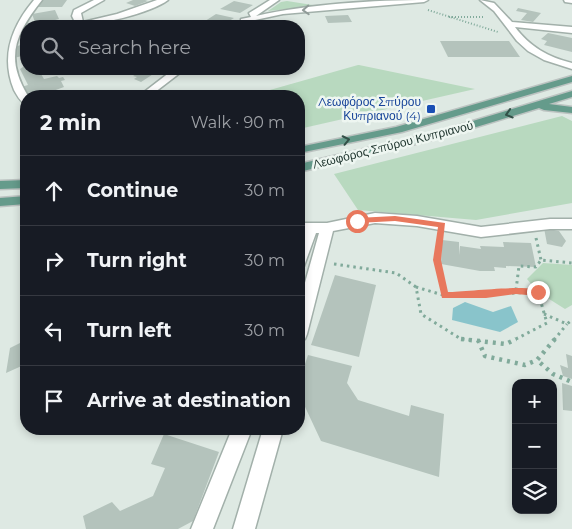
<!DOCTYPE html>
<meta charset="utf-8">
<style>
body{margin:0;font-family:Montserrat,sans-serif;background:#20242c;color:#f1f3f6}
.controls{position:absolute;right:15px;bottom:15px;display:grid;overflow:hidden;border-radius:10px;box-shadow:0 2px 8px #0003}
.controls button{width:45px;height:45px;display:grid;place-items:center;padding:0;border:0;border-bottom:1px solid #363941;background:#171b24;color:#f1f3f6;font:25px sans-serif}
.stop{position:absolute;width:15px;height:15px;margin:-11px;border:4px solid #e8785d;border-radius:50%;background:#fff}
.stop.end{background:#e8785d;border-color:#fff;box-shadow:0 1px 5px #0008}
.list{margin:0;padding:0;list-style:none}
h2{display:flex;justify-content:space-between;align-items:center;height:65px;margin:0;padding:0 20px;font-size:21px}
h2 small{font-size:16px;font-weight:400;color:#9ea1a6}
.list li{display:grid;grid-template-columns:32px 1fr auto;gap:15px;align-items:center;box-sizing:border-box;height:70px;padding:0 20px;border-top:1px solid #363941}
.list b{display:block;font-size:19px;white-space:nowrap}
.list em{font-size:16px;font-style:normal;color:#9ea1a6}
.icon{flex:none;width:28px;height:28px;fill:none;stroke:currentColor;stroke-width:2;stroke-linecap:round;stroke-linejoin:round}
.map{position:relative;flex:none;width:572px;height:529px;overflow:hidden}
.search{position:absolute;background:#171b24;box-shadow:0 2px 8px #0003;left:20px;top:20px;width:285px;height:55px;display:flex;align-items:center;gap:12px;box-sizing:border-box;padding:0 18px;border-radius:20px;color:#9ea1a6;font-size:19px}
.panel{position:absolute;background:#171b24;box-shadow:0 2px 8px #0003;left:20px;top:90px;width:285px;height:345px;border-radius:20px}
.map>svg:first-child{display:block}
.green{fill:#b8d9bf}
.water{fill:#89c4cb}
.building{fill:#b4c3bc}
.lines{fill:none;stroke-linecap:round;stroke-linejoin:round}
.minor-casing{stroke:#a2b0aa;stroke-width:3}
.major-casing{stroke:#bcc3c1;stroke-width:3}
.path-far2{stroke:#81aa9b;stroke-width:2;stroke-dasharray:1 2;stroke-linecap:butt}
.path-far1{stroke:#81aa9b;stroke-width:3;stroke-dasharray:2.5 4;stroke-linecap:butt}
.path{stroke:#81aa9b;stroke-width:4.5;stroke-dasharray:3 5;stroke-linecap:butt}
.minor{fill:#fff;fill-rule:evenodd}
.major{fill:#659b8b;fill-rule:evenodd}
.oneway{stroke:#909b98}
.oneway2{stroke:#325047}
.route{fill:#e8785d}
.transit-dot{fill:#1a4fb4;stroke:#eef6f1;stroke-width:2}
.labels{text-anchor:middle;stroke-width:5;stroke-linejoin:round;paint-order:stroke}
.far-transit-label{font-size:12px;fill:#164399;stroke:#eef6f1;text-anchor:end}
.far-street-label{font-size:12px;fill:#213730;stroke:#eef6f1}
</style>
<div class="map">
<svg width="572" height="529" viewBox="0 0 572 529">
<rect width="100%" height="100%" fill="#dee9e3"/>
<path class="green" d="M287,1L319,6L268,11L281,2Z
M358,65H359L475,89L299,129V96H249Z
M562,116L572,121V203L476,220L358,210L334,174Z
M543,263L572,265V305L565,309L538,292L527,279Z"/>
<path class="water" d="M465,302L493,312L511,306L518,322L500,332L452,320L453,308Z"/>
<path class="building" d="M42,0H67L62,7H36Z
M133,0H145L148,1L135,6L126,3Z
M234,1L253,5L240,13L220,9Z
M518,8L541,13L533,22L521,20L527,13L516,11Z
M55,10L59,19L36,25L32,14Z
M216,14L234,18L221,26L202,23Z
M348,15L352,22L328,23L325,16Z
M548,33L572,38V52L544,45L547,41L541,39Z
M440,41H509L520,57H448Z
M26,43V55L14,58L12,48Z
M26,65V69H52L53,71L41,74L44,79L57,76L59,78L63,77L65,80L61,81L64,87L42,95L40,90L24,94L21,87L28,85L20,69Z
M132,69H161L141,82L134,79L137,77L133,76L136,74L133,73L137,71Z
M544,228L559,231L566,241L562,247L547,244Z
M442,240L459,242V255L460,246L481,249L480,246L504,247L503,242L531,243L536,267L506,266V268L494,267L495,271H480L441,264Z
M335,275L376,285L359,357L311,345Z
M26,340V364L6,373L10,348Z
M566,354L572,356V379L563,376L560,365L568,368Z
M308,355L352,366L347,383L358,400L409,416L411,405L444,414L439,477L321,441L299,394V382Z
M562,383L572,386V411L563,410Z
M164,434L219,452L193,521L178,529H86L83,516L112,502L120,511L153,496L165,468L151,464Z"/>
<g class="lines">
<defs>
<path id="minor" d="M34,0H42C16,33 4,57 28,96H26V104C20,102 17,95 14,90C0,56 12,26 34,0Z
M94,0H104L81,13L83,22L117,14L157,0H168C151,13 96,26 74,26L76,24L72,16L74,10Z
M270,0H279L256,16C309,4 373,0 428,0L424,2L283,14L241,23V19L251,17L249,13Z
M480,0L494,3L512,22L572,27V33L515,27C530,47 548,57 572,63V69L544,60L528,51L517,41L494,11Z
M564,0H572V3L565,2Z
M174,69H185L150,96H139Z
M375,213L417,216L481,227L550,219H572V229H550L481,237L417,226L375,223L333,231L307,334L305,339L299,341V304L319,233H316L304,266L299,267V241L301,233H299V223H327Z
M232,429H252L213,529H191Z
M263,429H283L255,529H233Z"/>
<path id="major" d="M572,76V82L402,132L299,153V147L396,127Z
M572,91V97L549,104L572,107V113L544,110L539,108L440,138L299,172V164L433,133Z
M26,180V188L0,189V181Z
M26,196V204L0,206V198Z"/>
</defs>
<use href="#minor" class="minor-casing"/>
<use href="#major" class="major-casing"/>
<path class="path-far2" d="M428,10L498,32
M449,17H485"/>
<path class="path-far1" d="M440,238L437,260L445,296
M536,238L541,260
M334,264L396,273L416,287
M516,290L519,266L536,267L541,260L572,263
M544,314L567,324L572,320
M471,340L461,339L421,314L416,287L446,296L538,292L547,323L514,340
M554,340L567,324"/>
<path class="path" d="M461,339L506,344L516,339
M555,339L537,360L553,374L572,382
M478,340L485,356L525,365L537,360"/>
<use href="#minor" class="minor"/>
<use href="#major" class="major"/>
</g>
<defs><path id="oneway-chevron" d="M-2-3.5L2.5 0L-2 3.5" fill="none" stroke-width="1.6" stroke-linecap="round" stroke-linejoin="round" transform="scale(1.25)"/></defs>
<use class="oneway" href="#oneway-chevron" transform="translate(306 10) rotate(177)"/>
<g class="oneway2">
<use href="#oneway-chevron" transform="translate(509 114) rotate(163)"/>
<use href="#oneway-chevron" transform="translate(346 140) rotate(-12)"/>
</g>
<path class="route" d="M395,216L445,223L441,260L448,292C465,292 534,283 543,292L538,296L516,294L486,298H442L433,260L438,227L395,221L357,223L354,221L357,218Z"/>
<rect class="transit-dot" x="426" y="104" width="10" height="10" rx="2.5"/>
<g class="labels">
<g class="far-transit-label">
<text x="421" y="106">Λεωφόρος Σπύρου<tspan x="421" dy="14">Κυπριανού (4)</tspan></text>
</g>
<g class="far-street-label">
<text transform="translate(393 145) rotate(-14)" y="4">Λεωφόρος Σπύρου Κυπριανού</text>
</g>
</g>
</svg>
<div class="controls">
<button>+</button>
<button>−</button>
<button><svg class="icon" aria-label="layers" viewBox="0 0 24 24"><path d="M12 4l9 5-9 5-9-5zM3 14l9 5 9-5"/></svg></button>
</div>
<div class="stop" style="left:357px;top:221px"></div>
<div class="stop end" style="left:538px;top:292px"></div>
<div class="search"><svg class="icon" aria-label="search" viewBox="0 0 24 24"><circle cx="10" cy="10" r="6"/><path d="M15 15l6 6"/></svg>Search here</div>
<section class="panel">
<h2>2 min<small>Walk · 90 m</small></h2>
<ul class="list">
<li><svg class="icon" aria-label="ahead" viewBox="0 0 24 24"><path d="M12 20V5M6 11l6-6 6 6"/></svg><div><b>Continue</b></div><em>30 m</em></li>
<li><svg class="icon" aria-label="right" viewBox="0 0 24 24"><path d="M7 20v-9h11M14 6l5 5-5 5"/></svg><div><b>Turn right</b></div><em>30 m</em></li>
<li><svg class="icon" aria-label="left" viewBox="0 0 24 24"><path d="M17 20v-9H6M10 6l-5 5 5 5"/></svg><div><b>Turn left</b></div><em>30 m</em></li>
<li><svg class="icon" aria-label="arrive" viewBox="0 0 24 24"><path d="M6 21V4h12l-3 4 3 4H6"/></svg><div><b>Arrive at destination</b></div></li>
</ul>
</section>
</div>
